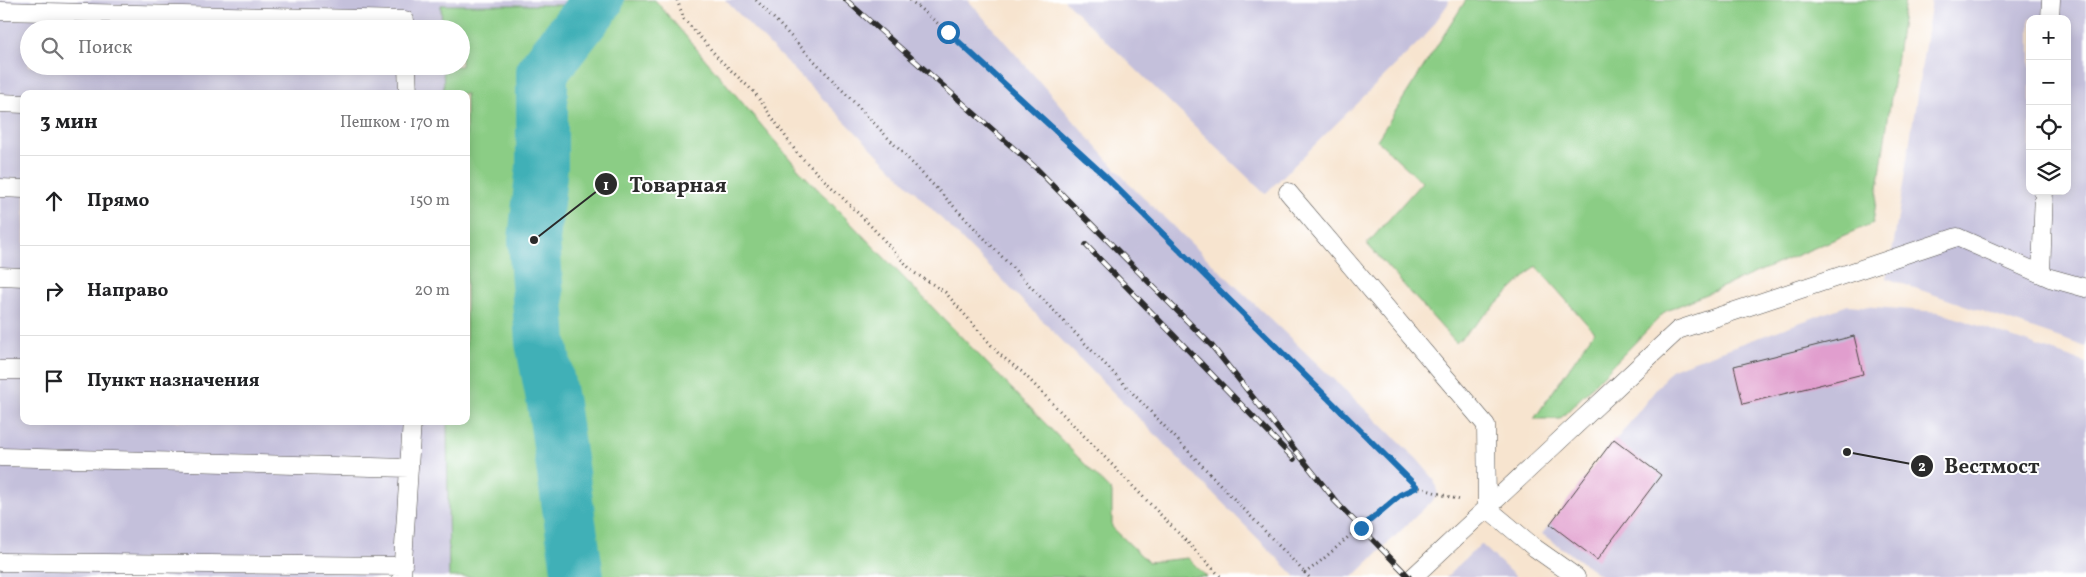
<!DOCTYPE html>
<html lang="ru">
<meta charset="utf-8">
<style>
body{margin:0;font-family:Vollkorn,serif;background:#f2f2f2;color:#202124}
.controls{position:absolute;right:15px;top:15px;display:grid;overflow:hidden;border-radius:10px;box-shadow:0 2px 12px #0003}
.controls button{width:45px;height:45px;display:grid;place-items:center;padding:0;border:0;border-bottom:1px solid #e0e0e0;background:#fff;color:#202124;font:25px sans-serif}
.stop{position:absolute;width:15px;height:15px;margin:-11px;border:4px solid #1f6fb2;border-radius:50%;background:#fff}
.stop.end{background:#1f6fb2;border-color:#fff;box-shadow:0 1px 5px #0008}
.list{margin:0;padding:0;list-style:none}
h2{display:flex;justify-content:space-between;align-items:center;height:65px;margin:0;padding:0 20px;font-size:21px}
h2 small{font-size:16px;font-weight:400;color:#757577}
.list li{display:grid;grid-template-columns:32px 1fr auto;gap:15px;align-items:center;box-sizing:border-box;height:90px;padding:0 20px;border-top:1px solid #e0e0e0}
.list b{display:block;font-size:19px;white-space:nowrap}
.list em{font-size:16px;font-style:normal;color:#757577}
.icon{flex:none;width:28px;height:28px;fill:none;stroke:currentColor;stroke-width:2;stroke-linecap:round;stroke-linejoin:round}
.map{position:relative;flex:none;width:2086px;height:577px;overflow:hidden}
.search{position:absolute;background:#fff;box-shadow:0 2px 12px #0003;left:20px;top:20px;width:450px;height:55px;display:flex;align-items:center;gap:12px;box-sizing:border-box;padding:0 18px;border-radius:28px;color:#757577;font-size:19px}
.panel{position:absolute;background:#fff;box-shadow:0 2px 12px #0003;left:20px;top:90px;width:450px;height:335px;border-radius:10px}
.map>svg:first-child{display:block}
.industrial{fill:#c4c0db;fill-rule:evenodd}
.green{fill:#8bcd85;stroke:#5b7c58}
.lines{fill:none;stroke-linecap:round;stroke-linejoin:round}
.river{stroke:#3fb0b7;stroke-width:52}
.building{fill:#e19ece}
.service-casing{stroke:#4a4744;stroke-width:19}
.path{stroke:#4a4744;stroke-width:3;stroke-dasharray:1 4;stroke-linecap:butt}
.service{stroke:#fff;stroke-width:18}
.rail-casing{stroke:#2b2b2b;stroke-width:5.5}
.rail{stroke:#fff;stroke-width:4;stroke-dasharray:11;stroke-linecap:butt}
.route{stroke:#1f6fb2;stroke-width:6}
.leader{fill:none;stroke:#2b2b2b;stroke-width:2}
.callout-dot{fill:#2b2b2b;stroke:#fff;stroke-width:2}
.mark-label{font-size:15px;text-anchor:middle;font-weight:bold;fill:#fff}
.callout-label{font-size:21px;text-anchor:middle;font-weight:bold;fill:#2b2b2b;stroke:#fff;stroke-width:4;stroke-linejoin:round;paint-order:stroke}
</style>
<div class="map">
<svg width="2086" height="577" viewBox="0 0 2086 577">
<rect width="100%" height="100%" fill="#fff"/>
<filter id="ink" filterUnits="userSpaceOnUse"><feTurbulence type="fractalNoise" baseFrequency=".02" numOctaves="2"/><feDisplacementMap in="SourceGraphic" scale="10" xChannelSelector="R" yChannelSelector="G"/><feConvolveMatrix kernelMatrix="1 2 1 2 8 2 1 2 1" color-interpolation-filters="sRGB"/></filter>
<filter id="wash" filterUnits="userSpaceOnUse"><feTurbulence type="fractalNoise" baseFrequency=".0096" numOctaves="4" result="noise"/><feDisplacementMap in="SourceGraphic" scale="20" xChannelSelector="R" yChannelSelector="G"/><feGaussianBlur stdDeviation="1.12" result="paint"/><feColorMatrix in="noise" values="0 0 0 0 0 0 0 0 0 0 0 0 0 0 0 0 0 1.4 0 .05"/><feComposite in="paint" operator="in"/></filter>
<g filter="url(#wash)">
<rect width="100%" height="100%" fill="#f7e4cf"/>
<path class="industrial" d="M0,0H564V5H441L442,29H29V66H443L444,94H24V421H447L449,577H0Z
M725,0H968L1130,185L1417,459L1434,479L1438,495L1353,577H1296Z
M1064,0H1449L1448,4L1427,34L1265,194Z
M1932,0H2086V347L1886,278L1894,242ZM2030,19H2067V191H2030Z
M1848,305L1939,312L2086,363V577H1603L1542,534L1672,369Z
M1481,544L1516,577H1446Z"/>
<path class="green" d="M576,0H655L802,173L1112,492V527L1148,562L1188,558L1207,577H449L447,421H466V94H444L443,66H461V29H442L441,5H564Z
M1466,0H1905L1873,223L1666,311L1560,419H1534L1594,332L1536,266L1456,343L1367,244L1422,182L1377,140Z"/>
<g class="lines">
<path class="river" d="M578,577L553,404L541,342L534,240L542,166V72L598,0"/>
</g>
<g id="blocks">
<path class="building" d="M1854,336L1863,374L1743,404L1734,366Z
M1614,439L1661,475L1597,560L1550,524Z"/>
</g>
</g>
<g filter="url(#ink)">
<use href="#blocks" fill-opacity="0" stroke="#4a4744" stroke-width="1"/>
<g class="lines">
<defs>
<path id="service" d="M0,11L405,20V29
M2050,19L2051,0
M407,66L408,94
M0,103L24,104
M0,188L24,189
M1288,192L1486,425L1487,508L1535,548L1576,577
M2041,274L2044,191
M0,276L24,277
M0,370H24
M0,457L409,468
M0,562L403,566
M402,577L412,421
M1413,577L1678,330L1957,237L2050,278L2086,288"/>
</defs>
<use href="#service" class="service-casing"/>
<path class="path" d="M677,0L684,19L721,61L755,93L797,153L870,225L913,272L945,292L999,354L1022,372L1221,577
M756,0L1305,573
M910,0L948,32L1105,177L1417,487
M1309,577L1305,573C1343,546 1374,507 1417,487L1460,500"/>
<use href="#service" class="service"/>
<defs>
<path id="rail" d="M846,0L1036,168L1212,346L1339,505
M1086,245L1294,459
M1334,500L1409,577"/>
</defs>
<use href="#rail" class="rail-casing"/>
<use href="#rail" class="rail"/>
</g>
</g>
<g class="lines" filter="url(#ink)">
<path class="route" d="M948,32L1106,177L1417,487L1400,495L1361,528"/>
</g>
<path class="leader" d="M534 240L606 184M1847 452L1922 466"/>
<g class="callout-dot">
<circle cx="534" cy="240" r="5"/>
<circle cx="1847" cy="452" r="5"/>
<circle cx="606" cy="184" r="12"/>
<circle cx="1922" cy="466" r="12"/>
</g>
<g class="mark-label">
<text x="606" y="190">1</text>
<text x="1922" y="471">2</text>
</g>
<g class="callout-label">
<text x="678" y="192">Товарная</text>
<text x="1992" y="473">Вестмост</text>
</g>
</svg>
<div class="controls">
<button>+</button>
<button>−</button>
<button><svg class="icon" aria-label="locate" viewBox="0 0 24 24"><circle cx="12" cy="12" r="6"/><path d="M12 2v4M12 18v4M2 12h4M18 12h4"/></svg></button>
<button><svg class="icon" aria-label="layers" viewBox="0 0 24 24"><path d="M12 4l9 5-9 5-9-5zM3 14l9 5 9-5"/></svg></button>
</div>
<div class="stop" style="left:948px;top:32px"></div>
<div class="stop end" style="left:1361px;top:528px"></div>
<div class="search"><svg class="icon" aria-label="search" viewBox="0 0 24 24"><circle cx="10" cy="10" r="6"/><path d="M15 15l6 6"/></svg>Поиск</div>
<section class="panel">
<h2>3 мин<small>Пешком · 170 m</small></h2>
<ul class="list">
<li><svg class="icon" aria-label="ahead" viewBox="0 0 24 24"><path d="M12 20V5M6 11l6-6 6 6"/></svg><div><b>Прямо</b></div><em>150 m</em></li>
<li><svg class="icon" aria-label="right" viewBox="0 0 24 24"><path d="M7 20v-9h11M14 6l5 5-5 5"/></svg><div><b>Направо</b></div><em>20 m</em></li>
<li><svg class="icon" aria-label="arrive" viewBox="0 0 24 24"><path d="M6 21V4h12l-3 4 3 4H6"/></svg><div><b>Пункт назначения</b></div></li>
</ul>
</section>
</div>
